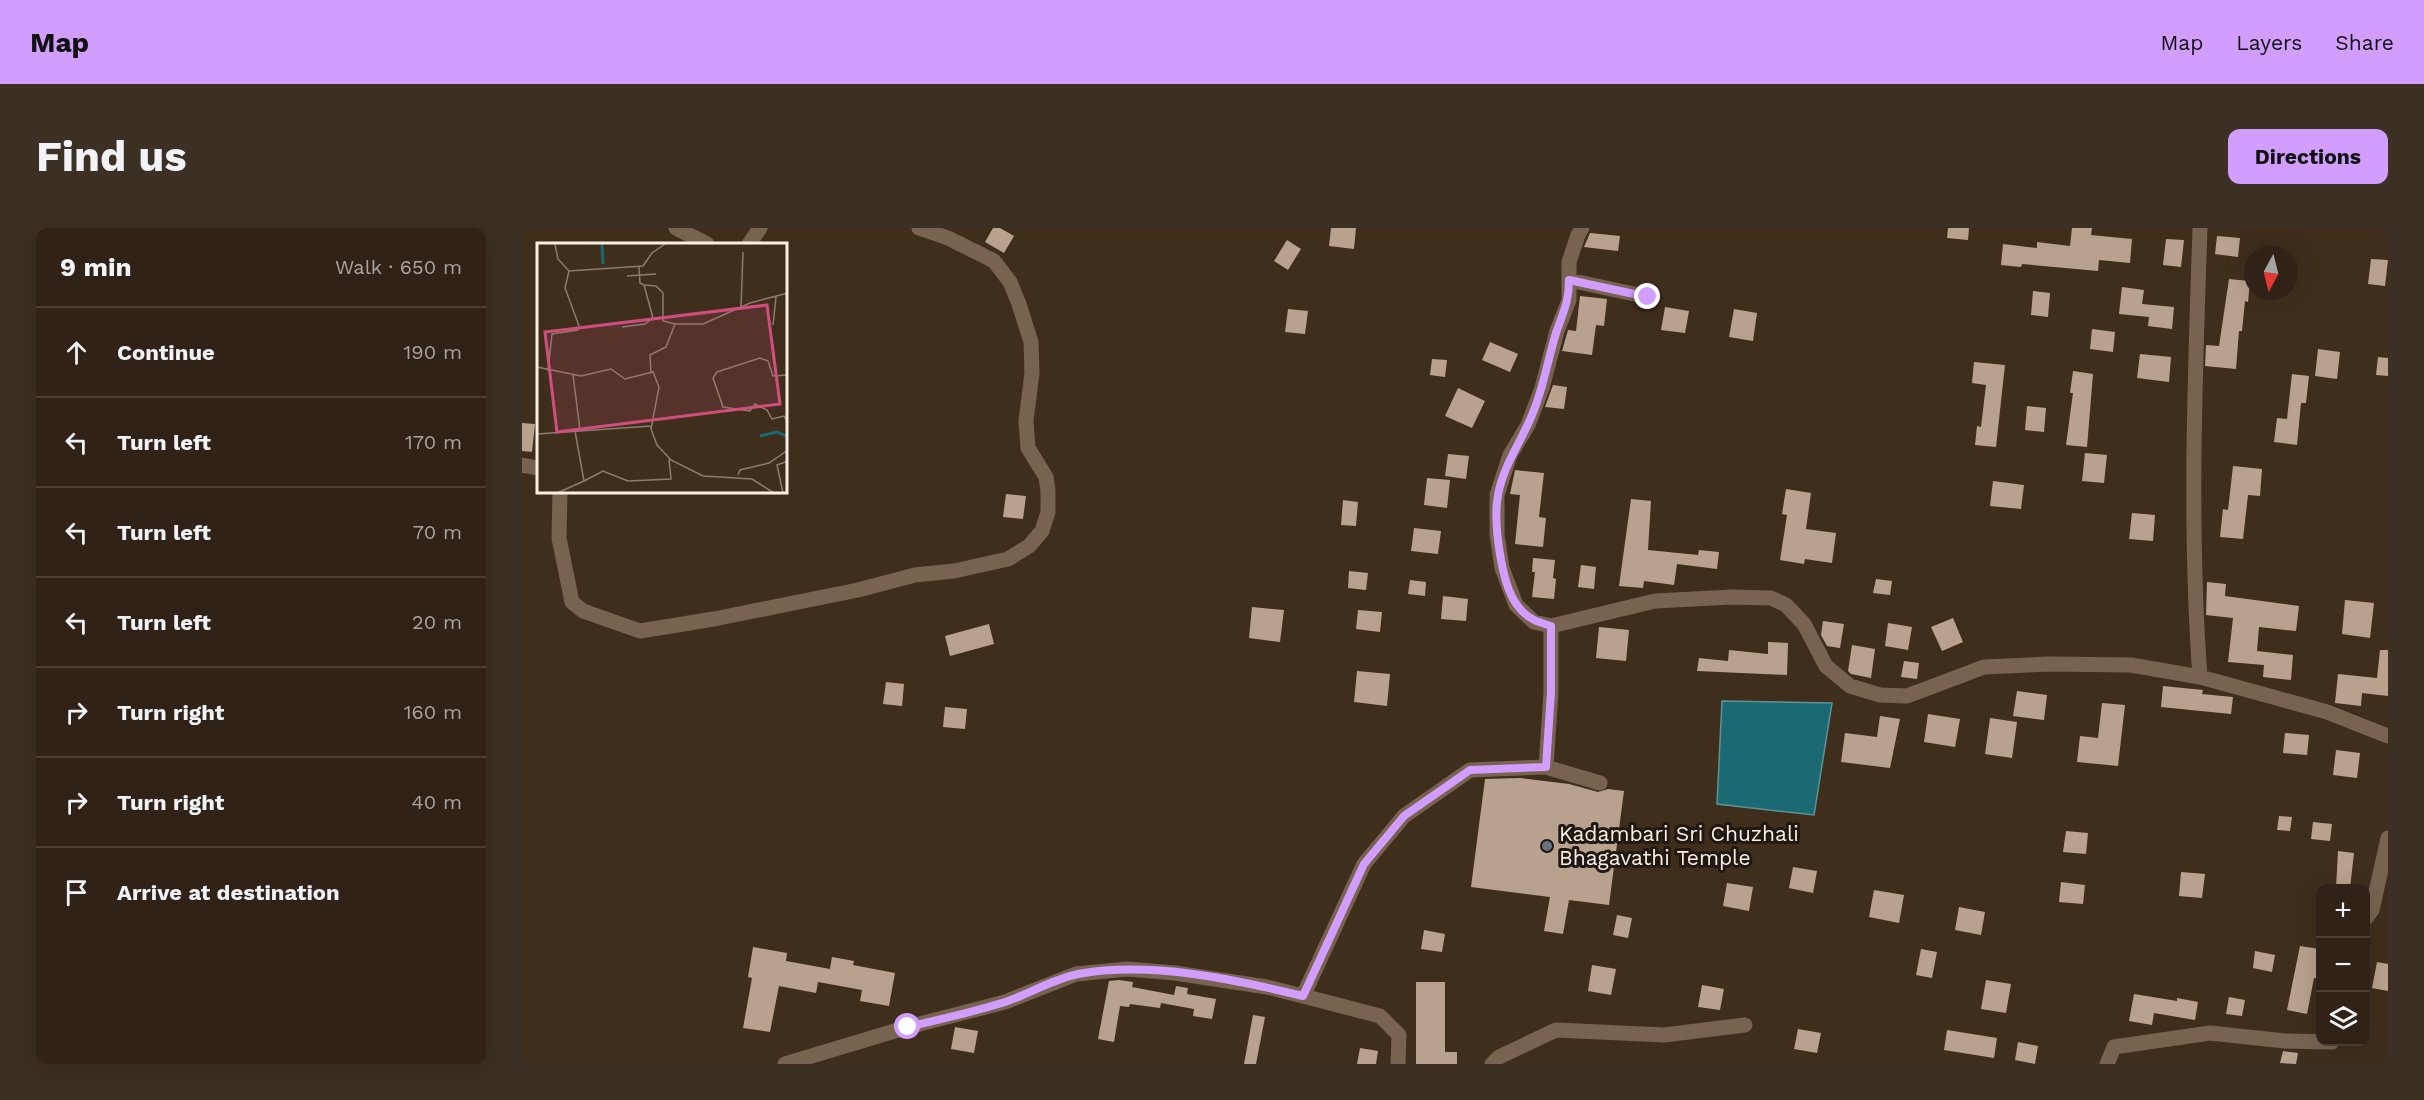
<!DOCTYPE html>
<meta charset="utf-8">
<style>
body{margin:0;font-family:"Work Sans",sans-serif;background:#3c2f23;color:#f1f3f6}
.controls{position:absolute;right:18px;bottom:18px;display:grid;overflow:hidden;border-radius:12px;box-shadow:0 6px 24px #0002}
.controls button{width:54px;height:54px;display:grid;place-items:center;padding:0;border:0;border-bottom:2px solid #4b3f35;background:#302216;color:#f1f3f6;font:30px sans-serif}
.compass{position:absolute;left:1722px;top:18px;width:54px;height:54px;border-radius:50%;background:#302216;box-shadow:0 6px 24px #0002;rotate:187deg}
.stop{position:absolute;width:18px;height:18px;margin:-14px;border:4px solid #d19dfe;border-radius:50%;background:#fff}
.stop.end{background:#d19dfe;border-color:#fff;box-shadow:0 2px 6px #0008}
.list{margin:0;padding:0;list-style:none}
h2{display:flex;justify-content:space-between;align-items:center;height:78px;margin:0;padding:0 24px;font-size:26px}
h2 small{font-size:20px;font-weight:400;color:#a8a4a1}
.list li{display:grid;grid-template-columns:39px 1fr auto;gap:18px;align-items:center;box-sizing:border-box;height:90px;padding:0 24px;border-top:2px solid #4b3f35}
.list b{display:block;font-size:22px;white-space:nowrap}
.list em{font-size:20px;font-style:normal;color:#a8a4a1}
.icon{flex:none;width:33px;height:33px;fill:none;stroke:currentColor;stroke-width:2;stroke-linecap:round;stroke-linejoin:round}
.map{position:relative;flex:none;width:1866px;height:836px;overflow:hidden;border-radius:12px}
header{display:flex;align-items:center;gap:36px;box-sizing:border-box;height:84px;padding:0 30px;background:#d19dfe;color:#111}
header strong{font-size:28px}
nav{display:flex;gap:33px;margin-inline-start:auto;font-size:21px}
.intro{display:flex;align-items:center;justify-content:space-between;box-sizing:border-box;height:144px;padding:0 36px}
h1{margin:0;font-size:42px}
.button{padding:15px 27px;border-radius:12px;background:#d19dfe;color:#111;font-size:21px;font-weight:700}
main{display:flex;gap:36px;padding:0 36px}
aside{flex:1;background:#302216;border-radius:12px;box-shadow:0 6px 24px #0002}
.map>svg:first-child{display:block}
.water{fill:#1b6972;stroke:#5e9294;stroke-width:1.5}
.building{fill:#b8a28e}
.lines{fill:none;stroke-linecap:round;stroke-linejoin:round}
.street{stroke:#776350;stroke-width:15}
.route{stroke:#d19dfe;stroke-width:8}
.worship-dot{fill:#6b7280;stroke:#201811;stroke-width:2}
.labels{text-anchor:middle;stroke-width:6;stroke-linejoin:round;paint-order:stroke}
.poi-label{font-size:21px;fill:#fcf0e5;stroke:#201811;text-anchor:start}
.inset-river{fill:none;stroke:#1b6972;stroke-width:3}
.inset-road{fill:none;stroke:#8b7c6d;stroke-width:1.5}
.view{fill:#d04e7e;fill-opacity:0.15;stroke:#d04e7e;stroke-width:3}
.inset-edge{fill:none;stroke:#fcf0e5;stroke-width:3}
</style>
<header>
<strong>Map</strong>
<nav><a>Map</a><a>Layers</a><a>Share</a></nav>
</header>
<div class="intro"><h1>Find us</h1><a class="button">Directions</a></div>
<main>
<aside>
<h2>9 min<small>Walk · 650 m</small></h2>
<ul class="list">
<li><svg class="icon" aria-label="ahead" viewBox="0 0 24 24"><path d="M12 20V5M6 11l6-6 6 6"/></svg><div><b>Continue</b></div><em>190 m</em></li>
<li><svg class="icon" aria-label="left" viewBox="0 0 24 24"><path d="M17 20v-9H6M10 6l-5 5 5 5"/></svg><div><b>Turn left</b></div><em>170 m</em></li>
<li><svg class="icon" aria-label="left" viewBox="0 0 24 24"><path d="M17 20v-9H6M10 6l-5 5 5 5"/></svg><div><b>Turn left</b></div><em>70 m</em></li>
<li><svg class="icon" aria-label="left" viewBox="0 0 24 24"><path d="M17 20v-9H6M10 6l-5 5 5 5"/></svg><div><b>Turn left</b></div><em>20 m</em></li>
<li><svg class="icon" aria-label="right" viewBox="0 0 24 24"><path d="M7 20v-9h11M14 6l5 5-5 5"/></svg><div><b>Turn right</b></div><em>160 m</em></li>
<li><svg class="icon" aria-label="right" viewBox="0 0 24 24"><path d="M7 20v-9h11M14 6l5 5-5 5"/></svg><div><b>Turn right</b></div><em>40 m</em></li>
<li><svg class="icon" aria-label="arrive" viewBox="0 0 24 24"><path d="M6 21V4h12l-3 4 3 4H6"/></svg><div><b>Arrive at destination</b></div></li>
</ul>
</aside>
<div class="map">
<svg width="1866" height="836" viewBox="0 0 1866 836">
<rect width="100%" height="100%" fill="#402e1d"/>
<path class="water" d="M1200,473L1310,475L1292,587L1195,576Z"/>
<path class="building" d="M471,0H478L492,8L482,25L463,14Z
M809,0H834L832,21L807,18Z
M1426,0H1447L1446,12L1425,10Z
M1550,0H1570L1569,7L1610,11L1608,35L1577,32L1576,43L1500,36L1499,39L1479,37L1481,16L1515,20V14L1548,18Z
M1068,5L1098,8L1096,23L1062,19Z
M1695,8L1718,10L1716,29L1693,26Z
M1644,11L1662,12L1659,39L1641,37Z
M765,12L779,21L766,42L752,33Z
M1849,31L1866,32L1863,58L1846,56Z
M1707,51L1728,53L1726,74L1723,73L1720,103H1717L1714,141L1683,138L1684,117L1697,118Z
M1600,59L1622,62L1620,76L1652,79L1650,101L1626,98L1627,89L1597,86Z
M1511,63L1528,65L1526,89L1509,87Z
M1058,68L1085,71L1082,98L1074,97L1070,127L1040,123L1046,102L1054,103Z
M1143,79L1167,83L1163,105L1139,102Z
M766,81L786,83L783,106L763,104Z
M1212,81L1235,85L1231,113L1207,109Z
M1570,101L1593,104L1591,124L1568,121Z
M968,114L996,126L988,144L960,132Z
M1796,121L1818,124L1815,151L1793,148Z
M1618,126L1649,129L1647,154L1615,150Z
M1856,129L1866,130V148L1854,147Z
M910,131L925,132L923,149L908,147Z
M1452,134L1483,137L1474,219L1453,217L1455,198L1459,199L1464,157L1450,155Z
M1551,143L1571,146L1565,219L1544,217L1551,165H1548Z
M1770,146L1787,148L1784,175H1779L1775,217L1752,214L1755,190L1765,191Z
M1031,157L1045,159L1042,181L1023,179Z
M936,160L963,173L950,200L923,188Z
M1505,178L1524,180L1522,204L1503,202Z
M0,195L13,196L10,224L0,223Z
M1563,225L1585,227L1582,255L1560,253Z
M926,226L947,228L944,251L923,248Z
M1711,238L1740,241L1738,268L1726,267L1721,311L1698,309L1701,281L1706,282Z
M993,242L1022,245L1017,289L1024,290L1021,319L993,316L998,267L988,266Z
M905,250L928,252L925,280L902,277Z
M1471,253L1502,257L1499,281L1468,278Z
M1264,261L1289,265L1284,301L1314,305L1310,335L1283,331L1282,336L1258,332L1265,287L1260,286Z
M484,266L504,268L501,291L481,289Z
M1109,271L1129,273L1126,322L1176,327L1177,322L1197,324L1195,341L1155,336L1152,357L1122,353L1121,360L1097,358Z
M821,272L836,274L834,298L819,297Z
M1610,285L1633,287L1631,313L1607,311Z
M892,300L919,303L916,326L889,323Z
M1011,330L1033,332L1031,350L1034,351L1032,371L1010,369L1013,344H1010Z
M1059,337L1074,339L1072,361L1056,359Z
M827,343L846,345L844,362L826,360Z
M1354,351L1370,353L1368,367L1351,365Z
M888,352L904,354L903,368L886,366Z
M1685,354L1704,356L1703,368L1777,378L1774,403L1737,399L1735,423L1771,427L1769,452L1741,449L1742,437L1706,434L1711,390L1684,387Z
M921,368L946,371L944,393L919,391Z
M1823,372L1852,375L1848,410L1820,406Z
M730,379L762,382L758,414L727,410Z
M836,382L860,384L858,404L834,401Z
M1431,390L1441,414L1420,423L1409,399Z
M1301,393L1322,396L1318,420L1305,418L1299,407Z
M1366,395L1390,399L1386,422L1363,418Z
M467,396L472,416L428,428L423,408Z
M1077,399L1107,402L1104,433L1074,430Z
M1246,414L1266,415L1265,447L1175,443L1177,430L1206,433L1207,422L1246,426Z
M1330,417L1353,421L1349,450L1329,446L1326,443Z
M1858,422H1866V468L1840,465L1839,478L1813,475L1816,446L1855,450Z
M1382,433L1397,435L1395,451L1379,449Z
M835,443L868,446L865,478L832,474Z
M364,454L382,456L380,478L361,476Z
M1641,458L1681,462L1680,466L1711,469L1709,486L1639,479Z
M1495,463L1525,467L1522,492L1491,488Z
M1580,475L1603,477L1596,538L1555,534L1558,508L1576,510Z
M423,479L445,481L443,501L421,499Z
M1406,486L1438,491L1433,519L1402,514Z
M1358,488L1378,491L1368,540L1319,534L1323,505L1355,509Z
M1468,490L1495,494L1490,530L1463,526Z
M1763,505L1787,507L1785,527L1761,525Z
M1814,522L1838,525L1835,550L1811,547Z
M998,550L1047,556L1076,564L1086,561L1102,563L1087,677L1047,672L1041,706L1022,703L1028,669L949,659L963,551Z
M1757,588L1770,589L1768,603L1755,602Z
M1791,594L1810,596L1808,613L1789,611Z
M1544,603L1566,605L1564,626L1541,624Z
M1816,623L1832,625L1828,660H1814Z
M1271,639L1295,643L1291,665L1267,660Z
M1659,644L1683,646L1680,670L1657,668Z
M1539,654L1563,657L1561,676L1537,674Z
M1205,655L1231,659L1227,683L1201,678Z
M1352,662L1382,667L1377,695L1347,689Z
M1437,679L1463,684L1459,707L1433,702Z
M1095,687L1110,690L1106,710L1091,707Z
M902,702L923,706L920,724L899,721Z
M1778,718L1798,721V751L1792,750L1785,786L1765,782Z
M231,719L265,725L264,733L308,741L310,729L332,733L331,737L373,745L367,778L338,773L340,762L296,754L294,765L257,758L248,804L221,800L230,750L226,749Z
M1399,721L1415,724L1410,750L1394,747Z
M1733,723L1753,727L1750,744L1731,740Z
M1855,734L1866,736V763L1850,760Z
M1070,737L1094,741L1089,767L1066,763Z
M597,752L611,754L610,759L652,767L654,758L666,760L665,766L694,771L690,791L671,788L672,781L639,775L638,780L608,776L607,779L598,778L592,814L576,811L587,753Z
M1464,752L1489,756L1484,785L1459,781Z
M894,754H923V824H935V836H894Z
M1180,757L1202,761L1198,782L1176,779Z
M1612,766L1655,773V770L1676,774L1673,792L1632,785L1630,797L1607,793Z
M1707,769L1723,772L1720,788L1704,786Z
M731,787L743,789L734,836H722Z
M433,799L456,803L452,825L429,821Z
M1276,801L1299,805L1295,825L1272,821Z
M1425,802L1475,810L1472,830L1422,822Z
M1496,814L1516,818L1513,836L1493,832Z
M838,820L856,823L854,836H835Z
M1761,823L1776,825L1774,836L1758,835Z"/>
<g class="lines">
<path class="street" d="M154,0L185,16
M1060,0L1056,7L1047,34V72L1035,103L1020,160L1006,197L988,227L975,267V306L980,340L994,377L1012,394L1029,398L1133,373L1210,369L1249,370L1264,377L1282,396L1304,438L1328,458L1358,467L1385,468L1462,439L1527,436L1609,437L1678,449L1751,469L1805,484L1866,508
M1678,0C1673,150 1667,299 1678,449
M227,16L238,0
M1047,52L1126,69
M0,237L16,240
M38,264L37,310L50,374L61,383L118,403L192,391L336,362L393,347L432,343L486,331L507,318L520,303L526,284V263L524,249L506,220L504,193L510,145L509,114L497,76L488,54L472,33L426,10L397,0
M1024,539L1078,555
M1844,690L1850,682L1866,610
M781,768L858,788L877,807L876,836
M263,836L386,799L483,774L554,746L605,741L653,745L745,759L781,768L842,636L882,588L948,542L1024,539L1029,464V398
M970,836L977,829L1034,802L1142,807L1223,797
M1585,836L1592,819L1688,805L1763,813L1810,814"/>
</g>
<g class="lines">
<path class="route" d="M386,799C418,791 452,784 483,774C507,766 531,751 556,746C628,733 711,751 781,768L842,636L882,588L948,542L1024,539L1029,464V398C1015,394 1004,390 995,377C979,356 971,293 976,267C981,240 995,220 1006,196C1020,167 1025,135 1034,105C1041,84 1047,75 1047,52L1126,69"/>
</g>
<circle class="worship-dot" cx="1025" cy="618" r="6"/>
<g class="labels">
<g class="poi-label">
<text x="1037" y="613">Kadambari Sri Chuzhali<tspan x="1037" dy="24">Bhagavathi Temple</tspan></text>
</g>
</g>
<g transform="translate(15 15)">
<rect width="250" height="250" fill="#402e1d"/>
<path class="inset-river" d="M65,1L66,21M223,193L240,189L251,194"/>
<path class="inset-road" d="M18,1L21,16L32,28L106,23L115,10L128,1M90,33L119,31M107,42L119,43L126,50V78L138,81M204,64L206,9M236,82L239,54M85,84L108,81L116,75L107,42L103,40L102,24M0,124L44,133L74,126L88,136L116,129L122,144L114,186L120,202L134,217L166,233L215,236L237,250M11,128L15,91L41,87L42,83L28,45L32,28M114,129L113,112L129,104L138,81H166L213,60L251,50M36,132L43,187M251,132L236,133L231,118L223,115L180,129L176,135L186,164L213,168L218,161L230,167L235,176L247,173L251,180M38,188L47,238L66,228L91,238L134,236L132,216M0,191L114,183M201,232L203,227L232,220L251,207M20,250L47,238M246,250L240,222L251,218"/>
<path class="view" d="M230,62L243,161L20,189L8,89Z"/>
<rect width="250" height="250" class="inset-edge"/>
</g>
</svg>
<div class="controls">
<button>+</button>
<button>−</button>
<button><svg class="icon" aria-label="layers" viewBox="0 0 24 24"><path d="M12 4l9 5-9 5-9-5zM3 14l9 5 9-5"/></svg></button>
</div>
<svg class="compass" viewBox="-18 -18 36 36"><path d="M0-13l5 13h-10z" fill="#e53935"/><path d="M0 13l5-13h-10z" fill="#a8a4a1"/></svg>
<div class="stop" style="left:386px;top:799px"></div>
<div class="stop end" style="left:1126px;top:69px"></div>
</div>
</main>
